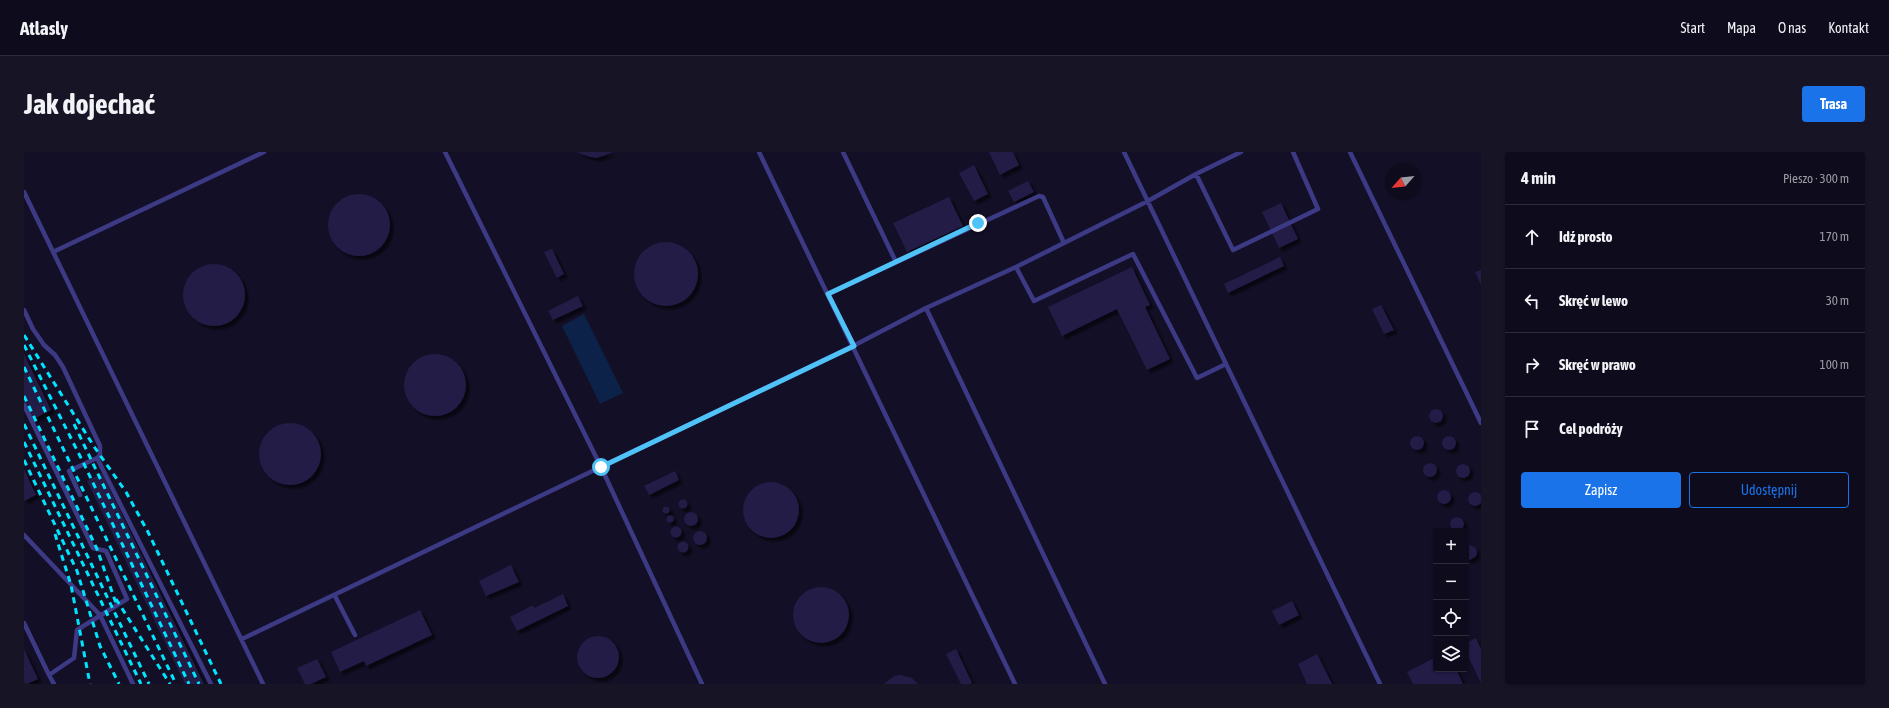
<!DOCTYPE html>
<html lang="pl">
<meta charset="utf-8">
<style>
body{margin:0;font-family:"Asap Condensed",sans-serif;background:#171425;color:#f1f3f6}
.controls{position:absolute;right:12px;bottom:12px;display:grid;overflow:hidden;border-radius:4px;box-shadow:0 1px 3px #0004}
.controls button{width:36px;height:36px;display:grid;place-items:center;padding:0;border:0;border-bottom:1px solid #2e2b3b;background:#0e0b1c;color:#f1f3f6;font:20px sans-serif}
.compass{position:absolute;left:1361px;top:12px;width:36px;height:36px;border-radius:50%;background:#0e0b1c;box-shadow:0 1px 3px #0004;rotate:243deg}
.stop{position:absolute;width:12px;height:12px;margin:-9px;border:3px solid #4fc3f7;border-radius:50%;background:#fff}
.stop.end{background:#4fc3f7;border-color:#fff;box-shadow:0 1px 4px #0008}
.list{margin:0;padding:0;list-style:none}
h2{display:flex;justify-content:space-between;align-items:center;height:52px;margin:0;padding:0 16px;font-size:17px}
h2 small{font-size:13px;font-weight:400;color:#9b9ba3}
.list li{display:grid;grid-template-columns:26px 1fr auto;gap:12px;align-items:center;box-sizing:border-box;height:64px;padding:0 16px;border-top:1px solid #2e2b3b}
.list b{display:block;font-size:15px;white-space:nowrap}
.list em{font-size:13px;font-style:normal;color:#9b9ba3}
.actions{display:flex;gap:8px;padding:12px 16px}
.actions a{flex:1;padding:9px 0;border:1px solid #1a73e8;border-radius:4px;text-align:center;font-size:14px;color:#1a73e8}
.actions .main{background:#1a73e8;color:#fff}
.icon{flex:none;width:22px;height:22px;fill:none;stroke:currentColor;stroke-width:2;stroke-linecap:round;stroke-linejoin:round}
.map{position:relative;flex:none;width:1457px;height:532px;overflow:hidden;border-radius:4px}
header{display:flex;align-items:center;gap:24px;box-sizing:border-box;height:56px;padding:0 20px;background:#0e0b1c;border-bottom:1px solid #2e2b3b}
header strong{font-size:19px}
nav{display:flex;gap:22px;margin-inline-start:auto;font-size:14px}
.intro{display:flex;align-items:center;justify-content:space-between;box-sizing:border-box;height:96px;padding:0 24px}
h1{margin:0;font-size:28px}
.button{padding:10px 18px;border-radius:4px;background:#1a73e8;color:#fff;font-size:14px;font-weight:700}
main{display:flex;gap:24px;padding:0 24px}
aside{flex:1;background:#0e0b1c;border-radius:4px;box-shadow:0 1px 3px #0004}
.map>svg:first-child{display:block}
.water{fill:#0c2248}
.building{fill:#241b47;filter:url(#shadow)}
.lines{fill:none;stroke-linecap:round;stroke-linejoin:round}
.lane{stroke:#3d3a85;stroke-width:4.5}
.rail{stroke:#00e5ff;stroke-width:3;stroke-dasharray:6 5;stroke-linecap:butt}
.route{stroke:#4fc3f7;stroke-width:5}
</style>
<header>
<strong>Atlasly</strong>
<nav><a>Start</a><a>Mapa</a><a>O nas</a><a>Kontakt</a></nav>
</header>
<div class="intro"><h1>Jak dojechać</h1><a class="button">Trasa</a></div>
<main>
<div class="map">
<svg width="1457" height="532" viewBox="0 0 1457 532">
<defs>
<filter id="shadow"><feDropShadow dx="3.5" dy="3.5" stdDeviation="1" flood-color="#0009"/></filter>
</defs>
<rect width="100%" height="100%" fill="#130f26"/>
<path class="water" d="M560,162L599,241L576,252L538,174Z"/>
<path class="building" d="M552,0H589L573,6L566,5Z
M965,0H989L995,13L976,23Z
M950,13L964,42L950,49L935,21Z
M1004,29L1010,40L990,50L984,39Z
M304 73a31 31 0 1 1 62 0a31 31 0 1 1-62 0Z
M925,45L939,74L883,100L869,71Z
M1257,51L1274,87L1255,96L1238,60Z
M610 122a32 32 0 1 1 64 0a32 32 0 1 1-64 0Z
M528,97L540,122L533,126L520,100Z
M1256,105L1260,114L1204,141L1200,132Z
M159 143a31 31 0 1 1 62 0a31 31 0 1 1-62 0Z
M1108,115L1126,153L1121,155L1146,207L1123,218L1093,157L1038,184L1024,155Z
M1457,118V133L1451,120Z
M554,144L559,154L529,168L524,159Z
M1357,153L1370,178L1360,182L1348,157Z
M0,202L27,258L8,268L0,252Z
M380 233a31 31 0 1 1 62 0a31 31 0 1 1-62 0Z
M1405 264a7 7 0 1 1 14 0a7 7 0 1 1-14 0Z
M235 302a31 31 0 1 1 62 0a31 31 0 1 1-62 0Z
M1418 291a7 7 0 1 1 14 0a7 7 0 1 1-14 0Z
M1386 291a7 7 0 1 1 14 0a7 7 0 1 1-14 0Z
M1399 318a7 7 0 1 1 14 0a7 7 0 1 1-14 0Z
M1432 319a7 7 0 1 1 14 0a7 7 0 1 1-14 0Z
M0,317L12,343L0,349Z
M651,319L655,328L625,343L620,334Z
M78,321L180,532H161L63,329Z
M719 358a28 28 0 1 1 56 0a28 28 0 1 1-56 0Z
M1413 345a7 7 0 1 1 14 0a7 7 0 1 1-14 0Z
M1444 347a7 7 0 1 1 14 0a7 7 0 1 1-14 0Z
M654.5 352a4.5 4.5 0 1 1 9 0a4.5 4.5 0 1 1-9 0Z
M638.5 358a3.5 3.5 0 1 1 7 0a3.5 3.5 0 1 1-7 0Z
M660 367a7 7 0 1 1 14 0a7 7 0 1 1-14 0Z
M642.5 367a3.5 3.5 0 1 1 7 0a3.5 3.5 0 1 1-7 0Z
M1426 372a7 7 0 1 1 14 0a7 7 0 1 1-14 0Z
M646.5 380a5.5 5.5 0 1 1 11 0a5.5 5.5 0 1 1-11 0Z
M669 386a7 7 0 1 1 14 0a7 7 0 1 1-14 0Z
M653.5 395a5.5 5.5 0 1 1 11 0a5.5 5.5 0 1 1-11 0Z
M1446,393L1452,396L1453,402L1451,405L1446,408L1442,407V394Z
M487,413L495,430L462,444L455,429Z
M769 463a28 28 0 1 1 56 0a28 28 0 1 1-56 0Z
M539,442L544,454L493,479L486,465L509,453L510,456Z
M1268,449L1275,463L1255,473L1248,459Z
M396,458L408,483L342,514L340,509L316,520L307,500Z
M553 505a21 21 0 1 1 42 0a21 21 0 1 1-42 0Z
M1452,486L1457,497V531L1442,500V491Z
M0,497L14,527L3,532H0Z
M932,497L948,531L946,532H937L922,502Z
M1293,502L1308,532H1283L1274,512Z
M1412,505V517H1432L1439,532H1389L1383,520Z
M293,507L302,525L287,532H281L273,516Z
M876,523L888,526L894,532H860L870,524Z"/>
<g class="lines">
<path class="lane" d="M421,0L577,315L678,532
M735,0L991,532
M819,0L872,110
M1100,0L1356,532
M1326,0L1457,271
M1172,22L1209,98L1294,57L1269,0
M0,40L239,532
M29,100L240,0
M992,115L1010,149L1109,102L1173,226L1202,212
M804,142L1015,44L1019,45L1040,91
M902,156L1081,532
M0,158L9,177L20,193L31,203L39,215L76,294V303L73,306
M0,253L69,396L82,399L103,447L53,478L50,506L25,523L0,471
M56,343L45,319L73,306L187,532
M0,383L76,463L109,532
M311,444L331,483
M218,487L829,194L902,156L992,115L1124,49L1172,22L1217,0
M25,523L30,532"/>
<path class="rail" d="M0,183L71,296L102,340L124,380L197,532
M0,193L60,312L165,532
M0,215L152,532
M0,244L73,397L93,454
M0,272L125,532
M50,272L175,532
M0,290L117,532
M0,308L53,419L76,494L95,532
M31,382L47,433L66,532
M92,447L146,532"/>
</g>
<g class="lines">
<path class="route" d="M577,315L830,194L804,142L954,71"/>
</g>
</svg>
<div class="controls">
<button>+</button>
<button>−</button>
<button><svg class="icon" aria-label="locate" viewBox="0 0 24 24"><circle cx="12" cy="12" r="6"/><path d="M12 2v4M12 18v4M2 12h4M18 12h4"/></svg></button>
<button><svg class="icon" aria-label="layers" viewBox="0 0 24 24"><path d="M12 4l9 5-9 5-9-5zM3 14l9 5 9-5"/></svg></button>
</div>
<svg class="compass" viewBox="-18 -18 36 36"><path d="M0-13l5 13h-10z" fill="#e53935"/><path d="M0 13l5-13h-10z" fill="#9b9ba3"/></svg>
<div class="stop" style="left:577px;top:315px"></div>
<div class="stop end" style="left:954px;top:71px"></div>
</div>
<aside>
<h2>4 min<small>Pieszo · 300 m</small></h2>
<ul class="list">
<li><svg class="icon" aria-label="ahead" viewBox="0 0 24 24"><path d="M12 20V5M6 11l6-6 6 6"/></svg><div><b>Idź prosto</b></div><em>170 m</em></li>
<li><svg class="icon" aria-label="left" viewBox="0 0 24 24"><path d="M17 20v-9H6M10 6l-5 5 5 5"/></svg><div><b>Skręć w lewo</b></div><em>30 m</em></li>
<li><svg class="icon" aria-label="right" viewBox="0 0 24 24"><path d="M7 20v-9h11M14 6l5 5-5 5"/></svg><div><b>Skręć w prawo</b></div><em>100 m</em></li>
<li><svg class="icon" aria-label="arrive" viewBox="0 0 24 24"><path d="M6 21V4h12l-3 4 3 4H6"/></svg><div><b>Cel podróży</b></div></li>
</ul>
<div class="actions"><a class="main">Zapisz</a><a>Udostępnij</a></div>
</aside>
</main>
